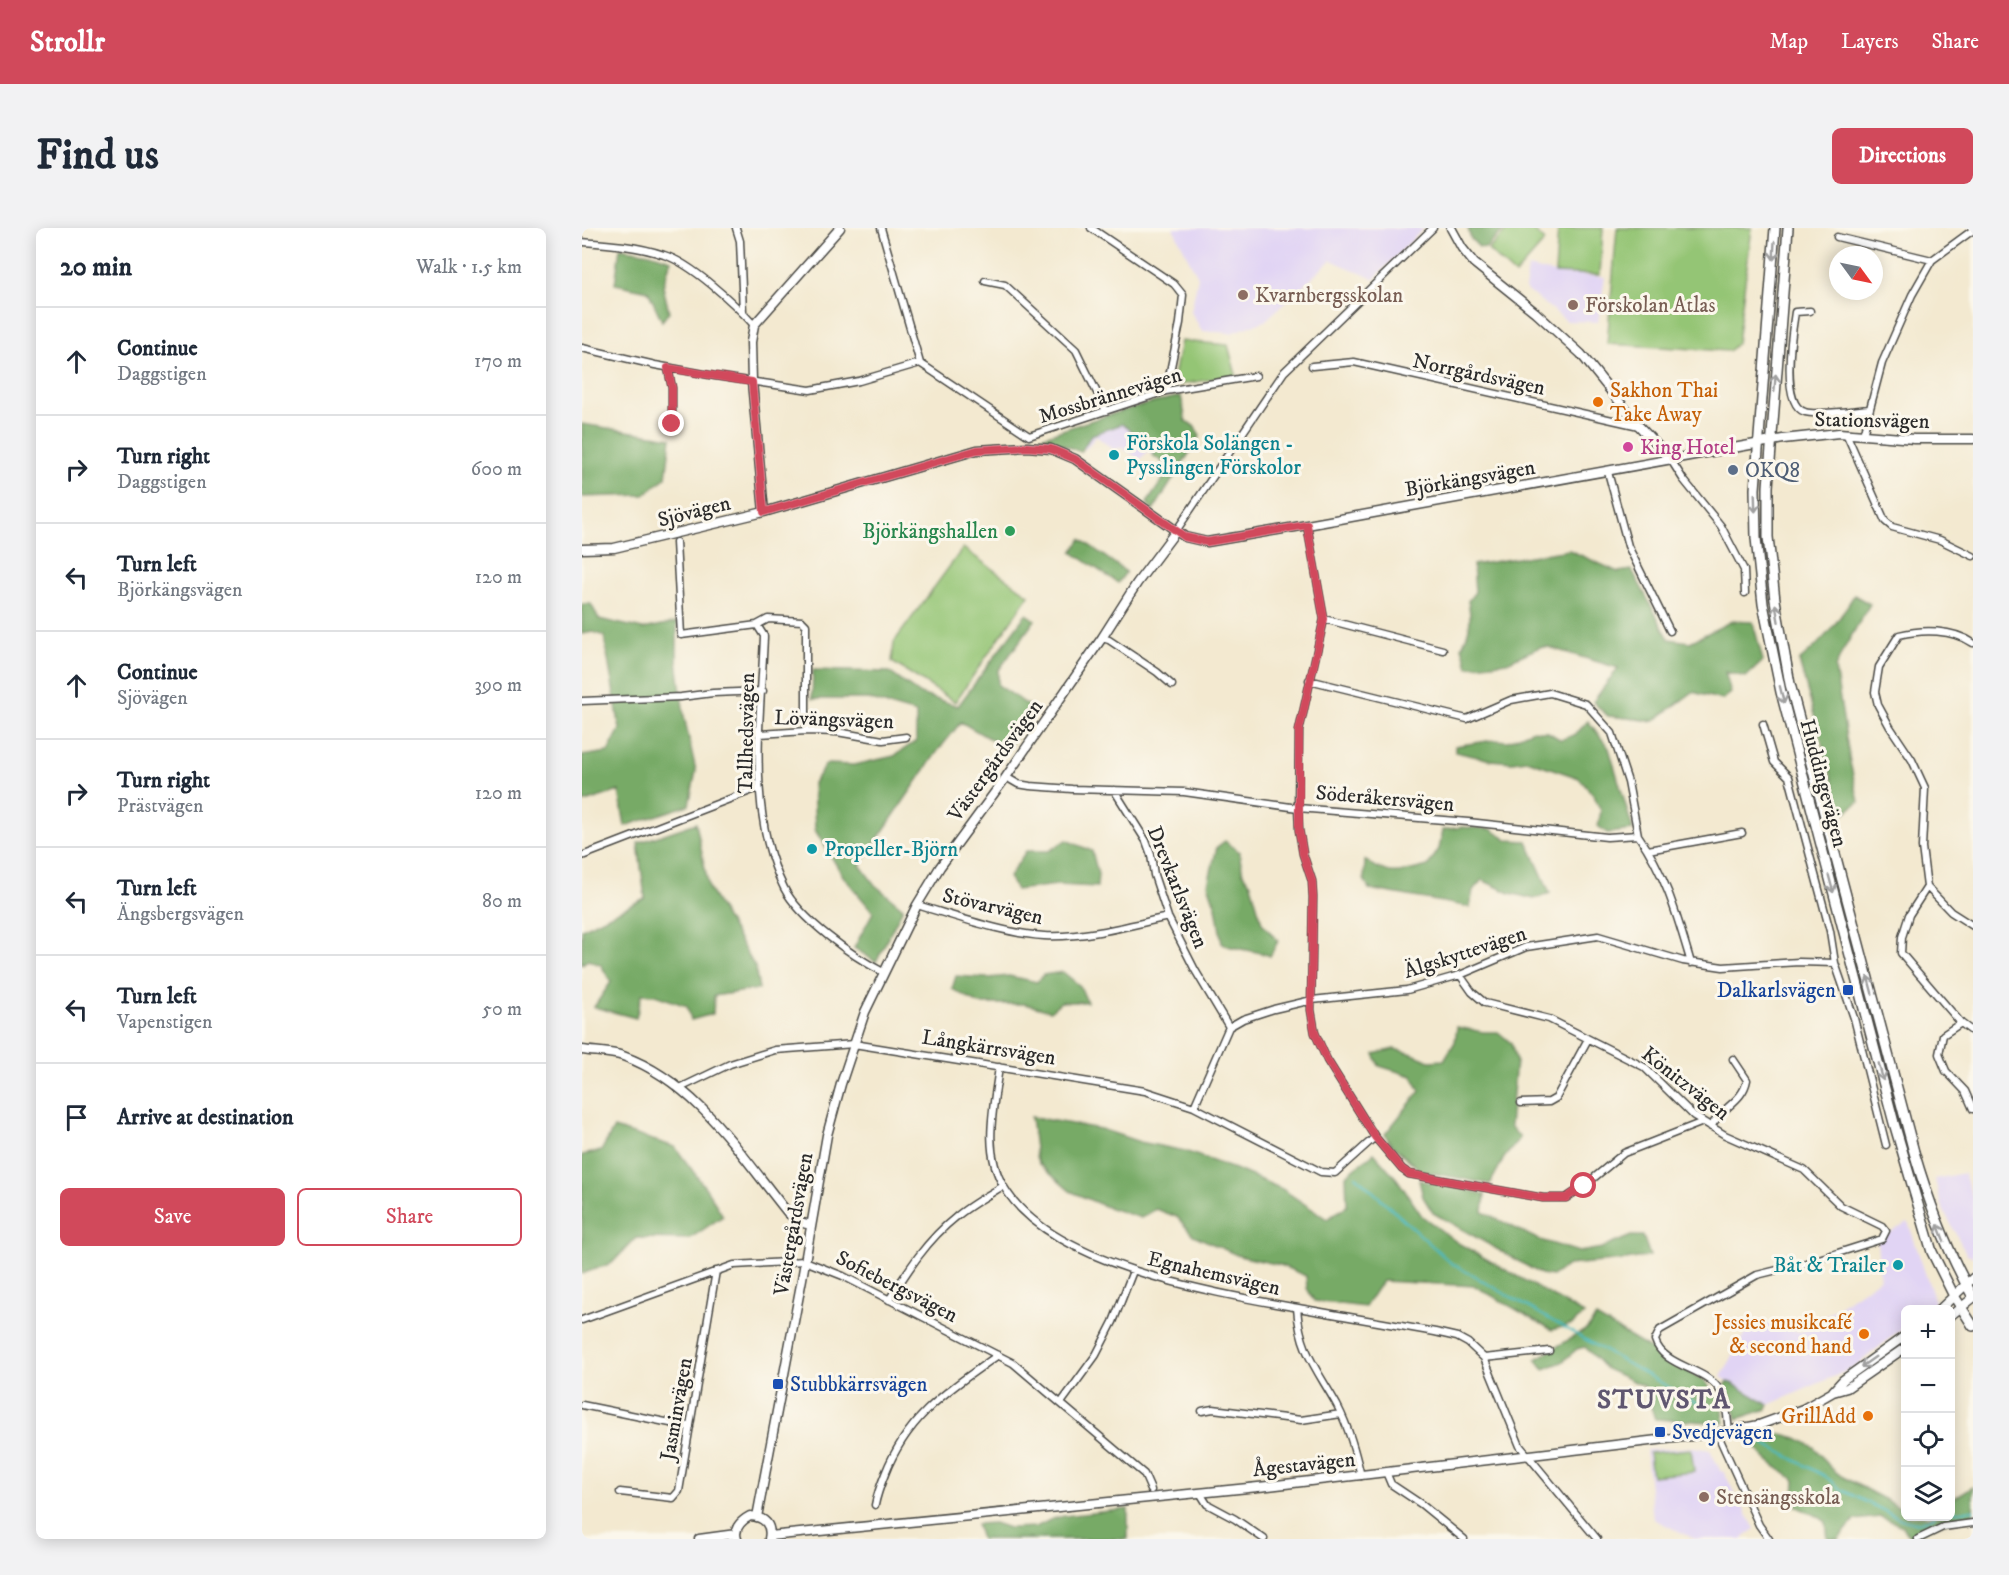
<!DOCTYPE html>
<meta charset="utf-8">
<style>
body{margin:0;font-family:"IM FELL DW Pica",serif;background:#f2f2f3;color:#1f2937}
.controls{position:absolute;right:18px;bottom:18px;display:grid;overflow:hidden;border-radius:9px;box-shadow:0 3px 15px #0003}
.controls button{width:54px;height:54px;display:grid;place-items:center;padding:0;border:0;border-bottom:2px solid #e0e1e3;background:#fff;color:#1f2937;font:30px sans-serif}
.compass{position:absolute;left:1247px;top:18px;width:54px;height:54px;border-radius:50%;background:#fff;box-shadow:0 3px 15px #0003;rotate:123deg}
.stop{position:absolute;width:18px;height:18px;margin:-14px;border:4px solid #d1495b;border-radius:50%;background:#fff}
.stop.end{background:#d1495b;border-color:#fff;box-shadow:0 2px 6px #0008}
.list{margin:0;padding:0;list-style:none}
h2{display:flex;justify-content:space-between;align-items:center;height:78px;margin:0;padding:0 24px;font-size:26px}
h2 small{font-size:20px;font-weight:400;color:#747a83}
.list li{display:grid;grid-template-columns:39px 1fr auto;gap:18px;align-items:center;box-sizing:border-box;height:108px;padding:0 24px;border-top:2px solid #e0e1e3}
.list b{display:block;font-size:22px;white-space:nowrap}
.list p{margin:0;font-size:20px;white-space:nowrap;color:#747a83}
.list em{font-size:20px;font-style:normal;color:#747a83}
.actions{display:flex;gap:12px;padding:18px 24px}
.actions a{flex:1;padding:14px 0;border:2px solid #d1495b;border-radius:9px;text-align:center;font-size:21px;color:#d1495b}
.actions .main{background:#d1495b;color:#fff}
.icon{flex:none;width:33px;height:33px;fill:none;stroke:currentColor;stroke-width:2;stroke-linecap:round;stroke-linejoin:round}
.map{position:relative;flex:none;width:1391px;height:1311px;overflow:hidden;border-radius:9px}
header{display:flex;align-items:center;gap:36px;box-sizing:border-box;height:84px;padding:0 30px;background:#d1495b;color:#fff}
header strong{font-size:28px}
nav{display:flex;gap:33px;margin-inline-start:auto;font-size:21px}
.intro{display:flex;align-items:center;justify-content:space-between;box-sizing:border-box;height:144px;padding:0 36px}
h1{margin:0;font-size:42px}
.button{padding:15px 27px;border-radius:9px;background:#d1495b;color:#fff;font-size:21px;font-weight:700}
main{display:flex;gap:36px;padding:0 36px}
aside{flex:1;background:#fff;border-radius:9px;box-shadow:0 3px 15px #0003}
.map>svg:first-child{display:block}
.built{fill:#e1d4f4}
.green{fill:#94c575;stroke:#607850;stroke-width:1.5}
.forest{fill:#7a6;stroke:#516a48;stroke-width:1.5}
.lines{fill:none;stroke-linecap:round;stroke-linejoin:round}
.stream{stroke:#4cbbc1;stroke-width:2}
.street-casing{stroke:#494844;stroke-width:9}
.secondary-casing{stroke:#494844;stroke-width:11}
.primary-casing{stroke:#494844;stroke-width:12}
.street{stroke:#fff;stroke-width:6}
.secondary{stroke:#fff;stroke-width:8}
.primary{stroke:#fff;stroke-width:9}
.oneway{stroke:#a0a0a0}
.route{stroke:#d1495b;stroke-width:8}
.education-dot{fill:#8d6e63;stroke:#fbf7ec;stroke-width:2}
.food-dot{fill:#e8710a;stroke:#fbf7ec;stroke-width:2}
.hotel-dot{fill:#d1479c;stroke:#fbf7ec;stroke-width:2}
.culture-dot{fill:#0f9aa8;stroke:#fbf7ec;stroke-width:2}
.service-dot{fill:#5c6f8a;stroke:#fbf7ec;stroke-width:2}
.leisure-dot{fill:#2e9e5b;stroke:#fbf7ec;stroke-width:2}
.transit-dot{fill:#1a4fb4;stroke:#fbf7ec;stroke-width:2}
.labels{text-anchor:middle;stroke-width:6;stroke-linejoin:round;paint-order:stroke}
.education-label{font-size:21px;fill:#785e54;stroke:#fbf7ec;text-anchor:start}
.street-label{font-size:21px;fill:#2b2b2b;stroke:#fbf7ec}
.food-label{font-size:21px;fill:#c56008;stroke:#fbf7ec;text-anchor:end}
.culture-label{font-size:21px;fill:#0d838f;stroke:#fbf7ec;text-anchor:start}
.hotel-label{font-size:21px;fill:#b23c85;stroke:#fbf7ec;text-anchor:start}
.service-label{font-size:21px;fill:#4e5e75;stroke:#fbf7ec;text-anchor:start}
.leisure-label{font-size:21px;fill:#27864d;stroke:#fbf7ec;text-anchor:end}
.transit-label{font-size:21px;fill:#164399;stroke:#fbf7ec;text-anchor:start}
.district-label{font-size:27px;font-weight:bold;letter-spacing:1.5px;fill:#605770;stroke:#fbf7ec}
</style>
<header>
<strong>Strollr</strong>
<nav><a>Map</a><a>Layers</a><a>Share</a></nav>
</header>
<div class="intro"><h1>Find us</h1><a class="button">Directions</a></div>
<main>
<aside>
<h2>20 min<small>Walk · 1.5 km</small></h2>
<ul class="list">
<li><svg class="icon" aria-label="ahead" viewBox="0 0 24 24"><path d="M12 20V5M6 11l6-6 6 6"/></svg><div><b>Continue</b><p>Daggstigen</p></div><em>170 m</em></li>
<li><svg class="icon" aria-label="right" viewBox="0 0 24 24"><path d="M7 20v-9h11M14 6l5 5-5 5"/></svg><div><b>Turn right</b><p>Daggstigen</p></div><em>600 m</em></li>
<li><svg class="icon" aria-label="left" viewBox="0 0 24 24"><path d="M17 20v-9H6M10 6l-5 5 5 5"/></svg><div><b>Turn left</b><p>Björkängsvägen</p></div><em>120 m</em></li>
<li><svg class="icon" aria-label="ahead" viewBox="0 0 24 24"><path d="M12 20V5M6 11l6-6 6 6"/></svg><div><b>Continue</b><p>Sjövägen</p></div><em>390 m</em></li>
<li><svg class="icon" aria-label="right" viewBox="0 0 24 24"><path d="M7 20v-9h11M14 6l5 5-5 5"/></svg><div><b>Turn right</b><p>Prästvägen</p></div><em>120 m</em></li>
<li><svg class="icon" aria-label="left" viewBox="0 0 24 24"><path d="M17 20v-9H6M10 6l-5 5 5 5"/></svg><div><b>Turn left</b><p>Ängsbergsvägen</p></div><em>80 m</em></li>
<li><svg class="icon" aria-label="left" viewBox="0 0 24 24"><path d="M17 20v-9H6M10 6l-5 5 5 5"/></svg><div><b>Turn left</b><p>Vapenstigen</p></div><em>50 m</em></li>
<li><svg class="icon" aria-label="arrive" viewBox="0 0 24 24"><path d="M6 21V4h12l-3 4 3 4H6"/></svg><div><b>Arrive at destination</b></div></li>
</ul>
<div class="actions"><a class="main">Save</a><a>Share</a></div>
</aside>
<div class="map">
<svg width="1391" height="1311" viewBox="0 0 1391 1311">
<rect width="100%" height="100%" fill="#fbf7ec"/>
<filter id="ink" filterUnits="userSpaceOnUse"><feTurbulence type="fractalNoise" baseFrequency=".0167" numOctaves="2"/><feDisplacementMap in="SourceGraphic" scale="12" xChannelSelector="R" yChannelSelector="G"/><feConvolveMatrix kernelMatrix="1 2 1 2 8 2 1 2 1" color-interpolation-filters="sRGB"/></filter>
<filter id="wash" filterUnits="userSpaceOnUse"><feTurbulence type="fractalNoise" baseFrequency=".008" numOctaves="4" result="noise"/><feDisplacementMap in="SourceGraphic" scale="24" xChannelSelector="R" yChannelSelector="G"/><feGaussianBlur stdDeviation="1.35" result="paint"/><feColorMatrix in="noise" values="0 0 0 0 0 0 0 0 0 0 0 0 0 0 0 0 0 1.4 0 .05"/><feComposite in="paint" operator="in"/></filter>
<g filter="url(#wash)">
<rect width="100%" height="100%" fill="#f3e9d0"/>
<path class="built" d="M591,0H842L792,51L749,32L683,93L649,105L620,103L609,84L616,49Z
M946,39L973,45L1023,49L1016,94L985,93L943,61Z
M570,175L587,238L565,223L558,232L540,219L532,222L514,208L504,221L474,213Z
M1382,945L1391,971V1029L1385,1027L1359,977L1353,951Z
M1326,994L1353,1074L1344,1081L1324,1082L1323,1098L1271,1140L1187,1177L1139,1149L1171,1092L1219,1104L1298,1051L1295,1012Z
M1112,1219L1128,1222L1139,1244L1141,1243L1173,1301L1160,1311H1113L1071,1291L1064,1222Z"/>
<path class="green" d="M927,0H949L963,13L933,47L906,22Z
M976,0H1021L1018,47L973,45Z
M1035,0H1170L1155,115L1147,123L1025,116Z
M599,113L646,117L654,147L590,158Z
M381,320L447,367L373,474L310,434L312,414Z
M1109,1221L1112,1244L1070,1248L1067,1225Z"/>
<path class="forest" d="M886,0H923L904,20L897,19L889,11Z
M38,20L68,25L89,32L81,58L87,84L80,93L66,63L33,56Z
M599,168L604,193L612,198L618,208L571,283L565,275L586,244L587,238L570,227L574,221L540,196L509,207L499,224L460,209C506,193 551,178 599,168Z
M0,196L89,210L84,249L62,267L0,269Z
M499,311L544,344L536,355L490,324Z
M987,322L1036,344L1050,342L1087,411L1108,414L1150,393L1171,394L1181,433L1164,449L1143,444L1149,465L1140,472L1111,464L1072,493L1026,488L1011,474L1036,440L966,419H958L925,434L886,439L880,419C888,402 890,391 886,373L893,364L891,337Z
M1272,367L1288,376L1260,424L1253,440L1268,534L1277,574L1260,587L1217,433C1243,411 1255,396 1272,367Z
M0,376H9L17,391L61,401L95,394V432L102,488L114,543L107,577L43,598L37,563L0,575V528L26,524L38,501L22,408L11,404L0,406Z
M444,386L453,392L416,443V457L453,482L425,521L379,494L355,524L278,637L293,657L321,680L294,734L272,720L291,684L261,648L233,602L231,555L244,536L272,537L312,528L334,513V485L285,471H230L231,442L307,444L338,466L376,478Z
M1006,493L1027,520L1051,602L1025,605L1016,598L1019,583L1012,568L997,550L945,532L930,534L909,532L873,524V518L912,512L926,513L951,502L966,504L979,512L994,506Z
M114,595L127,661L173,739L177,761L132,768L131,786L109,792L105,778L73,767L60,766L54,790L12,779L29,754L19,737L6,732L0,736V701L63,670L56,615Z
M880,599L909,601L925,612L945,613L968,665L952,671L928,665L900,652L891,662L888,679L787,661L782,651L783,632C808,650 818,645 846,638L857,621L861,602Z
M484,612L510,623L516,646L515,659L475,657L434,662L427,649L444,623H467Z
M643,613L657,624L661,646L669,656L680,695L696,713L688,728C671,721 658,723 640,716L634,679L626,656L635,619Z
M481,744L498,758L505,774H479L468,783L443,776H397L370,761L374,748L406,750L427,748L455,754L461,747Z
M875,799L901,804H916L929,815L934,833L928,898L938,910L922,930L908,956L839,943L808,915L803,906L838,863L830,848L797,838L792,826L812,821L828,825L848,833L862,832L873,814Z
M449,889L519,901L558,914L603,923L658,943L700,961L745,991L765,978L764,947L792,925L815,951L840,988L876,1015L1002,1086L991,1096L970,1102L893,1058L800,1053L783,1079L732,1073L725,1060L724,1048L698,1037L657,1028L611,1007L595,989L574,981L559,990L522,978L488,963L457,936L454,929Z
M32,900L93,919L125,962L141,988L107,1011L54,1010L30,1035L0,1046V927L19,923Z
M837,952L903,966L901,984L955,1011L997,1024L1020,1020L1049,1008H1061L1068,1028L1044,1032L986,1037L970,1048L959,1046L851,985L841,969Z
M1014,1089L1123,1153L1139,1172L1143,1195L1073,1191L1062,1158L1024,1141L1003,1119L995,1121L980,1134L962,1141L954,1131L1005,1101Z
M1146,1153L1187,1177L1185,1181L1155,1191L1150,1171L1143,1158Z
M1200,1206L1215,1210L1232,1219L1248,1239L1259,1248L1323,1282L1324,1288H1368L1369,1272L1391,1258V1289L1362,1294L1328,1310L1321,1298L1299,1289L1290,1290L1273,1292L1256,1311H1246L1244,1294L1235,1288L1215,1279L1212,1272L1213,1252C1198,1241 1176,1229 1170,1211Z
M546,1281V1311H399L394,1296L412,1295L427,1300L454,1299L470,1291L482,1288Z"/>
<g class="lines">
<path class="stream" d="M774,948L869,1035L1118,1177
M1179,1214L1243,1248L1260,1262L1319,1291L1332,1295L1339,1294L1353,1288
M1368,1284L1391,1282"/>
</g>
</g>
<g filter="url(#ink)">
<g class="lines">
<defs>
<path id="street" d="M154,0L158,13L161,84
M299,0L338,135L447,208L584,163L674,148
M509,0L592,56L601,67L598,95L584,163
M1255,9L1350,32
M0,14C27,16 56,18 82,27C109,35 153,76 172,97
M403,53L423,57L494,122L524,183
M1228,83L1213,84C1210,103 1198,177 1223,184C1235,188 1273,182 1287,181
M0,120L73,137L133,148L228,162L277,153L338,135
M730,138L772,134L1057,198
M86,140L90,160V196
M1264,205L1303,293L1310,299L1358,312L1391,328
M1281,207L1300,135L1330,67L1350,32L1391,2
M1089,232L1101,251L1139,298L1162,342L1163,365
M1026,244L1046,318L1088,403
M725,297L742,391L717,503L716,580L717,602L721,626L730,653L731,669L729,782L733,805L745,832L793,909L820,941L827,946L961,970H984L1002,958L1042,925L1121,894
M594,303L702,144L851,0
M94,314L99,407L175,397L186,391L220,393L224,397V503
M742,391L861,422
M175,397L182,408C179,489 164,584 202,660C218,691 270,728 301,744
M520,410L527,412L575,444L590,457
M1391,415C1370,401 1341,401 1317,407L1297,439L1293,464L1296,477L1308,499L1330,532L1343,560L1340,619L1345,659L1327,687L1320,709L1319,725L1379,795L1391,804
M727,452L885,491L929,472L968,465L1004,476L1030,505L1046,554L1056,607
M0,473L99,469L131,465L181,463
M1181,496L1192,534L1207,549L1248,703L1253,735L1272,790L1304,917
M178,506L224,503L255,504L301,512L324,509
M424,549L436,556L448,558L490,561L602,564L716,580L886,594L1025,609L1056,607C1084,647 1095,688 1109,735
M532,562L564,613L569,627L572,647L586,689L613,742L647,799
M1066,622L1160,605
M0,628L176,560
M1345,659L1369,684L1391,698
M335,677C373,688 424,706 462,708C504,710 545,698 586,689
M878,747L890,764L903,775L967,791L1062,839L1112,888L1143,907L1222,942L1259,978L1300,998L1304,1003L1300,1011L1224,1035L1175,1047L1078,1102L1073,1112C1081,1139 1122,1139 1137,1161C1145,1172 1145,1190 1147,1203
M1379,795L1361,807L1357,826L1364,843L1383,863L1391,881
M417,839C412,878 400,923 422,959C469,1039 638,1066 722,1081C766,1089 809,1096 853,1104L875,1109L886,1115L902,1130L938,1218L1015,1311
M98,860L148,836L193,822L272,816L563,863L612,879L739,944L753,945L793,909
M939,875L967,874L974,870L1006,811
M612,879L647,799L661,791L692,781L730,772L825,762L878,747L944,719L1016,708L1101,733L1141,739L1217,734L1253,735
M1129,899C1139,879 1161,874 1165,852L1151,831
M307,1072C326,1042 345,1012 374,989C388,977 405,968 421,958
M715,1080C718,1124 735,1141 755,1177C767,1200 773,1223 779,1248
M0,1092L152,1037L223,1033L261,1048L431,1135L562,1246L569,1262
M902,1130L967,1123
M479,1175L514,1127L531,1094L551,1043
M0,1177L108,1199
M620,1183L631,1181L719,1192L759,1186
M1135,1205L1177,1297L1187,1311
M804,1244L809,1256L839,1276L882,1311
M38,1264L91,1270L97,1263L134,1043
M618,1265L625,1276L653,1291L682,1311
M293,1277C295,1266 299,1256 303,1246C326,1187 367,1162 416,1127
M1336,1311L1361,1299L1391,1295"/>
<path id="secondary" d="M869,0L880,20L892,35L953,84L999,126L1057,198L1089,232
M182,284L170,154L169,114L172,97L258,0
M0,321L32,320L182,284L395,222L445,219L469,221L493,231L603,309L625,314L725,297L1201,211L1257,205L1332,211H1391
M0,822C13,824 29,824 41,828C114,854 159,927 206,985L217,994L229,997
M1357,1082L1391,1050
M1368,1088L1391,1070
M1251,1163L1261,1152L1324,1107
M175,1289L220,1051L245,907L259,856L283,784L335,677L358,639L424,549L520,410L555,355L594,303
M188,1308L686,1258L1135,1205L1177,1197L1221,1181L1251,1164L1265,1160L1324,1119
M117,1311L154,1306
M155,1311C151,1300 159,1293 168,1288C183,1289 190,1297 187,1311"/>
<path id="primary" d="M1193,0L1173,261L1174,310L1181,376L1199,464L1312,895L1350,1024L1372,1068L1391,1098
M1206,0L1186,259V309L1193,372L1208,456L1332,924C1347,975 1365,1023 1391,1069"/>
</defs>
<use href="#street" class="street-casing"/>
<use href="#secondary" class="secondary-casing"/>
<use href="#primary" class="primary-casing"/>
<use href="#street" class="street"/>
<use href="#secondary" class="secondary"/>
<use href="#primary" class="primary"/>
</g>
<defs><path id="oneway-shaft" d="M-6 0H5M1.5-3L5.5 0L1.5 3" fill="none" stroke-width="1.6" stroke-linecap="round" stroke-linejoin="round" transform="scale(1.5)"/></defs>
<g class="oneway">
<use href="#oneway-shaft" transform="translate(1192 23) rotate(93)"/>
<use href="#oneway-shaft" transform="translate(1193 155) rotate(-85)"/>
<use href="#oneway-shaft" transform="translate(1173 275) rotate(88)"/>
<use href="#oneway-shaft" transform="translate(1195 385) rotate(-100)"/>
<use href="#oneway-shaft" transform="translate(1200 467) rotate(76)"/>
<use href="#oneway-shaft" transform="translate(1249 656) rotate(75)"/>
<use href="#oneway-shaft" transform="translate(1288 757) rotate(-105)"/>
<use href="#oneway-shaft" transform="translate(1299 844) rotate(75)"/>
<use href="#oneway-shaft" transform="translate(1359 1005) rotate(-111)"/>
<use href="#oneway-shaft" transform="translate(1286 1134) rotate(145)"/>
</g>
</g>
<g class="lines" filter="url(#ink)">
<path class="route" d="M90,196V160L86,140L170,154L182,284L395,222L445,219L469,221L493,231L603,309L625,314L725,297L742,391L717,503V602L721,626L730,653L731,669L729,782L733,805L745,832L793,909L820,941L827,946L961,970H984L1002,958"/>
</g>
<g class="education-dot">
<circle cx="661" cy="67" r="6"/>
<circle cx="991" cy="77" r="6"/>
<circle cx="1122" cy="1269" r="6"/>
</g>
<g class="food-dot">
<circle cx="1016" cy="174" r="6"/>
<circle cx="1282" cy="1106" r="6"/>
<circle cx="1286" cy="1188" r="6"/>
</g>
<circle class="hotel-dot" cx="1046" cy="219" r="6"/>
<g class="culture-dot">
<circle cx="532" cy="227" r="6"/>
<circle cx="230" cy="621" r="6"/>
<circle cx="1316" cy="1037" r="6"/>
</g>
<circle class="service-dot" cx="1151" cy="242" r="6"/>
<circle class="leisure-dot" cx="428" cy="303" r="6"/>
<g class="transit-dot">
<rect x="1260" y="756" width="12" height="12" rx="3"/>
<rect x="190" y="1150" width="12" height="12" rx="3"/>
<rect x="1072" y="1198" width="12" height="12" rx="3"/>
</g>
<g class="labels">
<g class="education-label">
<text x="673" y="74">Kvarnbergsskolan</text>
<text x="1003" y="84">Förskolan Atlas</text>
<text x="1134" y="1276">Stensängsskola</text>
</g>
<g class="street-label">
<text transform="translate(897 146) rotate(12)" y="7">Norrgårdsvägen</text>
<text transform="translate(528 167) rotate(-17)" y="7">Mossbrännevägen</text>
<text transform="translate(1290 192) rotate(1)" y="7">Stationsvägen</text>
<text transform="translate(888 250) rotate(-10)" y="7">Björkängsvägen</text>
<text transform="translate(112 283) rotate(-14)" y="7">Sjövägen</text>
<text transform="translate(252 491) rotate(2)" y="7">Lövängsvägen</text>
<text transform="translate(164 505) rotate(-89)" y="7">Tallhedsvägen</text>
<text transform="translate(413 532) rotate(-54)" y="7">Västergårdsvägen</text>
<text transform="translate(1242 555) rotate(75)" y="7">Huddingevägen</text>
<text transform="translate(803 570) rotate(5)" y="7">Söderåkersvägen</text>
<text transform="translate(596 659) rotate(68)" y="7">Drevkarlsvägen</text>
<text transform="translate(411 678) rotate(13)" y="7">Stövarvägen</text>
<text transform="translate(883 724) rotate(-18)" y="7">Älgskyttevägen</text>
<text transform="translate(407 819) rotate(9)" y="7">Långkärrsvägen</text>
<text transform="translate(1104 855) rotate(38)" y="7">Könitzvägen</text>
<text transform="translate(211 996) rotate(-80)" y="7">Västergårdsvägen</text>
<text transform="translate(632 1045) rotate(13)" y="7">Egnahemsvägen</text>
<text transform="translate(315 1058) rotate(27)" y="7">Sofiebergsvägen</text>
<text transform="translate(94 1181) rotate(-80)" y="7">Jasminvägen</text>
<text transform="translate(722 1236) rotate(-6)" y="7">Ågestavägen</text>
</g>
<g class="food-label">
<text x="1028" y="169" text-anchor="start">Sakhon Thai<tspan x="1028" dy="24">Take Away</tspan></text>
<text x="1270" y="1101">Jessies musikcafé<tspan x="1270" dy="24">&amp; second hand</tspan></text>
<text x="1274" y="1195">GrillAdd</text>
</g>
<g class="culture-label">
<text x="544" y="222">Förskola Solängen -<tspan x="544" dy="24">Pysslingen Förskolor</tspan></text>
<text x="242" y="628">Propeller-Björn</text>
<text x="1304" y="1044" text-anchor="end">Båt &amp; Trailer</text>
</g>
<g class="hotel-label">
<text x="1058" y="226">King Hotel</text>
</g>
<g class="service-label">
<text x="1163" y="249">OKQ8</text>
</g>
<g class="leisure-label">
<text x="416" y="310">Björkängshallen</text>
</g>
<g class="transit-label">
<text x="1254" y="769" text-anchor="end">Dalkarlsvägen</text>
<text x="208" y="1163">Stubbkärrsvägen</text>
<text x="1090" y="1211">Svedjevägen</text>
</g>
<g class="district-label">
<text x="1082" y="1180">STUVSTA</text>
</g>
</g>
</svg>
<div class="controls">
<button>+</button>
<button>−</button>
<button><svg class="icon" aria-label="locate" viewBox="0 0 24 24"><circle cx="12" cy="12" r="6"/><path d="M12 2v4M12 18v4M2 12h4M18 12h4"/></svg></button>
<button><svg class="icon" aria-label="layers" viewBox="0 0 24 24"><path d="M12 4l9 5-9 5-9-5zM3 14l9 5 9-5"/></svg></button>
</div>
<svg class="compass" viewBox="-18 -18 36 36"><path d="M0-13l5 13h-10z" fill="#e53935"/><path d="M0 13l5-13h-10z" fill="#747a83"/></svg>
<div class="stop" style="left:1002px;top:958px"></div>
<div class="stop end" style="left:90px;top:196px"></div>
</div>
</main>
